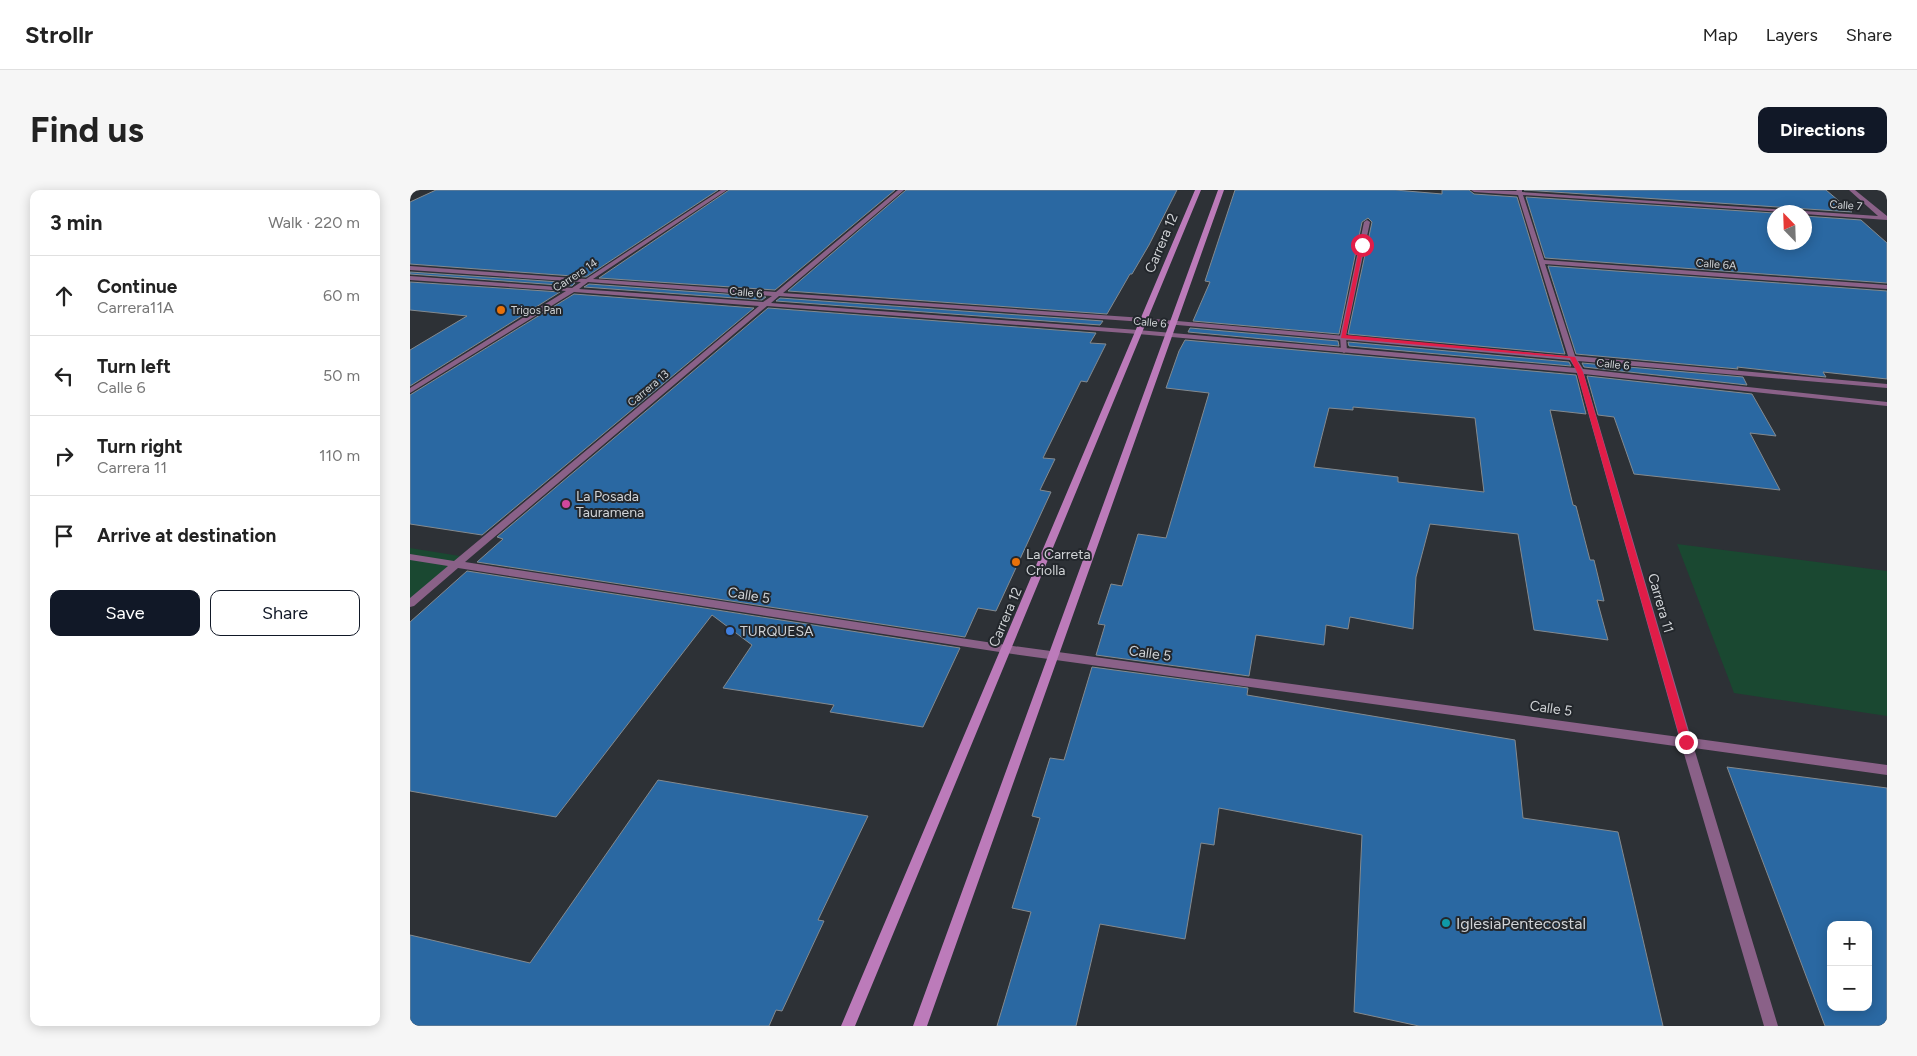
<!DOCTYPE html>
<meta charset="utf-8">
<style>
body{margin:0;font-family:Figtree,sans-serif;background:#f6f6f6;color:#222}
.controls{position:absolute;right:15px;bottom:15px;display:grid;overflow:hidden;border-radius:10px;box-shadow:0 2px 12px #0003}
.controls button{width:45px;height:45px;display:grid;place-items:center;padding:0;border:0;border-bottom:1px solid #e0e0e0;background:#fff;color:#222;font:25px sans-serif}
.compass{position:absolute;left:1357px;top:15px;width:45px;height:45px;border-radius:50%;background:#fff;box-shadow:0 2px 12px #0003;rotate:337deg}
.stop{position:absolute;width:15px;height:15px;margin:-11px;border:4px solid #e11d48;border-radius:50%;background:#fff}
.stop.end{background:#e11d48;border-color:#fff;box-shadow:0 1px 5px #0008}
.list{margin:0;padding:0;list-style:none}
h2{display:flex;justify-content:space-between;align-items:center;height:65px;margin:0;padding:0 20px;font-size:21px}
h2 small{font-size:16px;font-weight:400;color:#767676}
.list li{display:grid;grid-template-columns:32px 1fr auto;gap:15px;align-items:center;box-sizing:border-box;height:80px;padding:0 20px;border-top:1px solid #e0e0e0}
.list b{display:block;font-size:19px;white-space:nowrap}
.list p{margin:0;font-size:16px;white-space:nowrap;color:#767676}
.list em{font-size:16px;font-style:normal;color:#767676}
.actions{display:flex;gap:10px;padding:15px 20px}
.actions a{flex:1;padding:11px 0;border:1px solid #111827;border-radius:10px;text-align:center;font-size:18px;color:#111827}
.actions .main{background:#111827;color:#fff}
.icon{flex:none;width:28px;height:28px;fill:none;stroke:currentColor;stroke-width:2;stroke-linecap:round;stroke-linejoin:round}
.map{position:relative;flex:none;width:1477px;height:836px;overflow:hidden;border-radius:10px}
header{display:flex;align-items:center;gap:30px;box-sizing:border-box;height:70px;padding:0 25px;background:#fff;border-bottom:1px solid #e0e0e0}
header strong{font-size:24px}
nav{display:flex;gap:28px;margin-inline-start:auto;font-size:18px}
.intro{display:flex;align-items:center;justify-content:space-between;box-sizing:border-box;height:120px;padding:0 30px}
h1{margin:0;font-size:35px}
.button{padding:12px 22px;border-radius:10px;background:#111827;color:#fff;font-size:18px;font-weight:700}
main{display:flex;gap:30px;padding:0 30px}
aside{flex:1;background:#fff;border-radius:10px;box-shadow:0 2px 12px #0003}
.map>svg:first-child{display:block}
.green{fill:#1a4831}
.building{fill:#2a68a2;stroke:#848a8f;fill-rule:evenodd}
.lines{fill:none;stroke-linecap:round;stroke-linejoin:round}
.lane{fill:#8a6188;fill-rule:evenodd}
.street{fill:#8a6188;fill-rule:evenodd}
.secondary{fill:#bc7bba;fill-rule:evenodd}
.route{fill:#e11d48}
.food-dot{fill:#e8710a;stroke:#23272c;stroke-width:2}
.hotel-dot{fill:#d1479c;stroke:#23272c;stroke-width:2}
.shop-dot{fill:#3f7fe0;stroke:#23272c;stroke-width:2}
.culture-dot{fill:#0f9aa8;stroke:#23272c;stroke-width:2}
.labels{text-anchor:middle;stroke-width:4;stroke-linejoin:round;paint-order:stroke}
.far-street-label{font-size:11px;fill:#d0d3d6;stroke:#23272c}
.far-poi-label{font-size:11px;fill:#d0d3d6;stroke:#23272c;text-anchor:start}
.street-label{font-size:14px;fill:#d0d3d6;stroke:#23272c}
.poi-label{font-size:14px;fill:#d0d3d6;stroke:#23272c;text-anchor:start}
.near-poi-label{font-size:16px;fill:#d0d3d6;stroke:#23272c;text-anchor:start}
</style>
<header>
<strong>Strollr</strong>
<nav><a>Map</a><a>Layers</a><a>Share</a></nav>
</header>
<div class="intro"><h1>Find us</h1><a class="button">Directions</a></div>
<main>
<aside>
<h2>3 min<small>Walk · 220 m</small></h2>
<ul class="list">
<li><svg class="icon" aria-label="ahead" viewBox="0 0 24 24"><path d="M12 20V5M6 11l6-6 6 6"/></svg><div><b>Continue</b><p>Carrera11A</p></div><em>60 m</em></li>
<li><svg class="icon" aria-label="left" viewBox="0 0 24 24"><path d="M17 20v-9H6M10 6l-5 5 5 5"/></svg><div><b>Turn left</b><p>Calle 6</p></div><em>50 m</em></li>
<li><svg class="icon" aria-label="right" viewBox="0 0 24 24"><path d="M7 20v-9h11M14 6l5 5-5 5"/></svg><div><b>Turn right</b><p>Carrera 11</p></div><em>110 m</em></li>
<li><svg class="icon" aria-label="arrive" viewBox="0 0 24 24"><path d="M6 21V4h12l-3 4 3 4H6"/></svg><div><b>Arrive at destination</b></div></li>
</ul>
<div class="actions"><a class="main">Save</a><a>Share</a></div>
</aside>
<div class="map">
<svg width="1477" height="836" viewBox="0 0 1477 836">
<rect width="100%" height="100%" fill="#2d3136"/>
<path class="green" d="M1267,354L1477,381V526L1324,503Z
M0,358L56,367L0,415Z"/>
<path class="building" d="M26,0H308L176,87L0,74V12Z
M319,0H485L365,100L189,88Z
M496,0H767L739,55L722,84H720L697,124L378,101Z
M825,0H985L1032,4V0H1059L1064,4L1107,7L1155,164L938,144L962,32L958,28L952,32L929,144L783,131L800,92L795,91Z
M1114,0H1416L1442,22Z
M1116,7L1364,23V52H1394V26L1451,30L1477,53V93L1135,68Z
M1138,76L1477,101V189L1413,182L1416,187L1327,177L1328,179L1166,164Z
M0,82L165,93L162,96L0,84Z
M0,92L150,102L0,196V160L57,126L0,120Z
M179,94L356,107L352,110L174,97Z
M164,104L344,118L72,345L0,334V205Z
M370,108L693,131L690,135L366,111Z
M358,118L686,143L680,153L696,154L677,192L671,191L633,268L645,269L630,300L641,302L586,421L568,418L555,447L67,372L93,349L87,347Z
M780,138L928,151L929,156L778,142Z
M775,150L1166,185L1176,224L1140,220L1163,315L1166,316L1180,370H1184L1194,411L1187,410L1198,450L1124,440L1108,344L1020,334L1006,387L1003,439L940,427L938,439L916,435L914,455L846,445L839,486L686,465L695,435L688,434L701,394L712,396L728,344L756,348L799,203L756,198L769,161ZM943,217L1065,228L1074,302L988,292V287L904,277L919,218L943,220Z
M938,152L1159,172L1161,176L939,156Z
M1172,173L1333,187L1337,195L1174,177Z
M1177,186L1342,204L1366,246L1340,243L1370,300L1224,284L1204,227L1188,225Z
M57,381L550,458L513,537L420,522L424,515L313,498L342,455L302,425L146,627L0,601V432Z
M682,477L838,498L837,505L1105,550L1113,628L1208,642L1253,836H1009L944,822L952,645L809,618L804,655L791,653L775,749L690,734L666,836H587L621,722L602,718L630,628L622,626L640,568L654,570Z
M1317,577L1477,598V836H1415ZM1421,735H1458V817H1421Z
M248,590L458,626L408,730L414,731L372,821L366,820L359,836H0V745L120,773Z"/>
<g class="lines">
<path class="lane" d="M957,30L960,32L936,146L937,161L934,163L931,161L930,146L954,32Z"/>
<path class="street" d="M311,0H317L183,89L366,102L488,0H494L373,103L734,128L1158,166L1108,5L1064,2L1061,0L1107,1L1106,0H1112V2L1468,26L1439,0H1445L1477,26V30L1394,24V22H1372L1113,5L1134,70L1477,95V99L1135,74L1165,166L1477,194V198L1168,171L1173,179L1477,212V216L1174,184L1281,548L1477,575V585L1284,558L1368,836H1354L1272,557L596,463L48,378L4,416L0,417V408L38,376L0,370V364L44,371L349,116L164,102L0,203V198L156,101L0,90V86L162,98L171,92L0,80V76L176,89ZM178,92L362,106L353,112L169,99ZM369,106L734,132L1160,170L1165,178L728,140L361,113ZM357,116L728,144L1167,183L1269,547L596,455L55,372Z"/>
<path class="secondary" d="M785,0H791L445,836H431Z
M808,0H814L517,836H503Z"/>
</g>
<path class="route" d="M952,54L954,55L936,145L1165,167L1173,182L1281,552L1279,555H1273L1271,552L1167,182L1160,168L931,148L950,55Z"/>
<g class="food-dot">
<circle cx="91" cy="120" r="5"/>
<circle cx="606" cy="372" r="5"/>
</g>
<circle class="hotel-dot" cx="156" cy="314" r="5"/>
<circle class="shop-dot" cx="320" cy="441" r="5"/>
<circle class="culture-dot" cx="1036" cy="733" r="5"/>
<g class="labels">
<g class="far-street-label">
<text transform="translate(1436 15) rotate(4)" y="4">Calle 7</text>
<text transform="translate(1306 74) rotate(4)" y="4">Calle 6A</text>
<text transform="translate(165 85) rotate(-33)" y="4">Carrera 14</text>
<text transform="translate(336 102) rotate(5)" y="4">Calle 6</text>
<text transform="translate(740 132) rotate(5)" y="4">Calle 6</text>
<text transform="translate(1203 174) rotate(6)" y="4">Calle 6</text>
<text transform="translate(238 198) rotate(-40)" y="4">Carrera 13</text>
</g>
<g class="far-poi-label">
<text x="101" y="124">Trigos Pan</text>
</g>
<g class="street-label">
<text transform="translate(751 53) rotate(-67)" y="5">Carrera 12</text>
<text transform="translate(339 405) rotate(9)" y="5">Calle 5</text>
<text transform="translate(1251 413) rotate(74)" y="5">Carrera 11</text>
<text transform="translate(595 427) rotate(-67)" y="5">Carrera 12</text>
<text transform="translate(740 463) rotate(8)" y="5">Calle 5</text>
<text transform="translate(1141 518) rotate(8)" y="5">Calle 5</text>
</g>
<g class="poi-label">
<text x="166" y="311">La Posada<tspan x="166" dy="16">Tauramena</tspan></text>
<text x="616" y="369">La Carreta<tspan x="616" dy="16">Criolla</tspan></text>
<text x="330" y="446">TURQUESA</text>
</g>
<g class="near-poi-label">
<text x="1046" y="739">IglesiaPentecostal</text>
</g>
</g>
</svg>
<div class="controls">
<button>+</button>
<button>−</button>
</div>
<svg class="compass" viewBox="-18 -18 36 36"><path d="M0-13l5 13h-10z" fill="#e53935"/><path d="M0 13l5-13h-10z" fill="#767676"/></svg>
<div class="stop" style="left:952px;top:55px"></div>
<div class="stop end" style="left:1276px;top:552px"></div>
</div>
</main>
